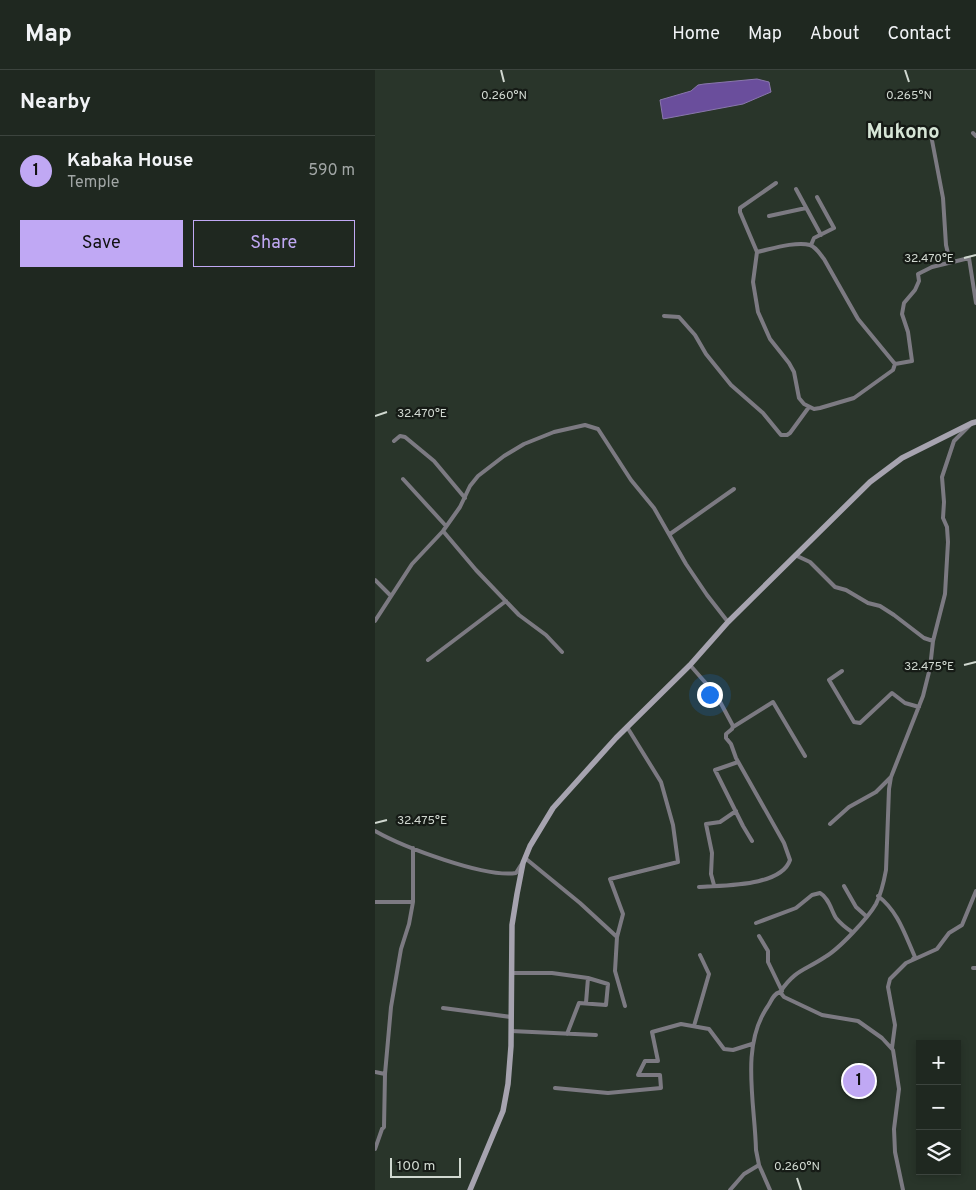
<!DOCTYPE html>
<meta charset="utf-8">
<style>
body{margin:0;font-family:Overpass,sans-serif;background:#2c342d;color:#f1f3f6}
.controls{position:absolute;right:15px;bottom:15px;display:grid;overflow:hidden;border-radius:0px;box-shadow:0 2px 8px #0003}
.controls button{width:45px;height:45px;display:grid;place-items:center;padding:0;border:0;border-bottom:1px solid #3c443e;background:#1f2820;color:#f1f3f6;font:25px sans-serif}
.scale{position:absolute;left:15px;bottom:12px;width:71px;box-sizing:border-box;padding-left:5px;border:2px solid #d0d8d0;border-top:0;font-size:14px;line-height:18px;white-space:nowrap;color:#d0d8d0;-webkit-text-stroke:4px #161b16;paint-order:stroke}
.you{position:absolute;left:334px;top:624px;width:18px;height:18px;margin:-12px;border:4px solid #fff;border-radius:50%;background:#1a73e8;box-shadow:0 0 0 8px #1a73e833}
.badge{display:grid;place-items:center;width:32px;height:32px;border-radius:50%;background:#c0a8f4;color:#111;font-size:16px;font-weight:700}
.pin{position:absolute;translate:-50% -50%;border:2px solid #fff;box-shadow:0 1px 5px #0006}
.list{margin:0;padding:0;list-style:none}
h2{display:flex;justify-content:space-between;align-items:center;height:65px;margin:0;padding:0 20px;font-size:21px}
h2 small{font-size:16px;font-weight:400;color:#a1a6a5}
.list li{display:grid;grid-template-columns:32px 1fr auto;gap:15px;align-items:center;box-sizing:border-box;height:70px;padding:0 20px;border-top:1px solid #3c443e}
.list b{display:block;font-size:19px;white-space:nowrap}
.list p{margin:0;font-size:16px;white-space:nowrap;color:#a1a6a5}
.list em{font-size:16px;font-style:normal;color:#a1a6a5}
.actions{display:flex;gap:10px;padding:15px 20px}
.actions a{flex:1;padding:11px 0;border:1px solid #c0a8f4;border-radius:0px;text-align:center;font-size:18px;color:#c0a8f4}
.actions .main{background:#c0a8f4;color:#111}
.icon{flex:none;width:28px;height:28px;fill:none;stroke:currentColor;stroke-width:2;stroke-linecap:round;stroke-linejoin:round}
.map{position:relative;flex:none;width:601px;height:1120px;overflow:hidden}
header{display:flex;align-items:center;gap:30px;box-sizing:border-box;height:70px;padding:0 25px;background:#1f2820;border-bottom:1px solid #3c443e}
header strong{font-size:24px}
nav{display:flex;gap:28px;margin-inline-start:auto;font-size:18px}
main{display:flex}
aside{flex:1;background:#1f2820}
.map>svg:first-child{display:block}
.water{fill:#6a4e9c;stroke:#8977ac}
.lines{fill:none;stroke-linecap:round;stroke-linejoin:round}
.street{stroke:#7c7a82;stroke-width:4}
.secondary{stroke:#a6a3af;stroke-width:5.5}
.ticks{fill:none;stroke:#d0d8d0;stroke-width:2}
.labels{text-anchor:middle;stroke-width:4.5;stroke-linejoin:round;paint-order:stroke}
.quarter-label{font-size:20px;font-weight:bold;fill:#d6e5d6;stroke:#161b16}
.ticks-label{font-size:12px;text-anchor:middle;fill:#d0d8d0;stroke:#161b16;stroke-width:4.5;stroke-linejoin:round;paint-order:stroke}
</style>
<header>
<strong>Map</strong>
<nav><a>Home</a><a>Map</a><a>About</a><a>Contact</a></nav>
</header>
<main>
<aside>
<h2>Nearby<small></small></h2>
<ul class="list">
<li><span class="badge">1</span><div><b>Kabaka House</b><p>Temple</p></div><em>590 m</em></li>
</ul>
<div class="actions"><a class="main">Save</a><a>Share</a></div>
</aside>
<div class="map">
<svg width="601" height="1120" viewBox="0 0 601 1120">
<rect width="100%" height="100%" fill="#29352a"/>
<path class="water" d="M382,9L394,12L396,22L368,34L288,49L285,30L316,21L323,15L329,14Z"/>
<g class="lines">
<path class="street" d="M598,63L601,66
M556,65L568,128L571,175L575,192
M401,113L365,138V142L382,182L378,212L383,242L395,269L414,293L419,302L424,328L429,334L439,339L445,338L479,328L518,300L520,294L537,291L533,262L527,244L529,233L540,220L544,211L543,204L557,197L594,188L601,233
M421,119L446,165
M394,146L431,138
M436,175L439,168L459,158L442,127
M382,182C396,179 421,171 435,175C441,177 445,184 449,189L483,249L520,294
M289,246L304,247L320,265L331,284L356,315L388,343L406,365H412L415,363L434,337
M19,371L25,366L30,367L59,391L90,428
M28,409L71,456
M68,461L101,500L144,545L171,565L187,582
M295,464L359,419
M422,486L435,492L460,517L471,520L493,533L505,536L519,545L549,568L558,571
M0,510L16,526
M0,551L37,494L68,461L85,437L95,416L103,406L129,386L149,374L179,362L210,355L223,359L256,410L279,438L311,494L332,525L353,552
M53,590L131,531
M315,595L342,626L358,656L357,659L351,664V668L356,674L361,688L409,773L415,790C406,817 347,815 324,817
M467,601L454,610L479,652L485,653L517,623L530,633L544,637
M358,657L398,632L430,686
M363,692L340,700L368,756L377,771
M455,754L474,737L501,722L516,707
M0,761C28,777 110,808 141,803L146,795
M150,788L205,833L242,867L240,901L250,936
M339,815L336,804L337,783L331,754L345,752L361,741
M469,816L481,837L491,846
M503,826C523,841 530,865 540,887L538,889
M0,832H38
M381,853L421,838L437,825L445,823C454,828 456,840 461,848C466,854 471,858 477,862
M384,866L393,881V892L407,921
M242,867L248,844L235,809L303,792L298,755L286,712L252,657
M598,898H601
M137,903H177L213,908
M68,938L136,947
M319,956L334,904L325,885
M136,961L221,965
M192,964L204,933L231,935L233,914L213,908L211,933
M517,978L520,955L513,917L515,909L531,893L562,879L574,863L587,855L601,821
M0,1002L10,1004
M180,1018L233,1023L286,1018L285,1005H263L270,991H283L277,962L306,954L334,959L349,979L358,980L377,974
M0,1079L7,1059L9,1057L10,1004L16,937L26,879L34,854L38,832V778
M355,1120L369,1104L384,1095
M395,1120L384,1095L381,1080C380,1033 365,976 393,936C397,930 398,924 405,922
M528,1120L520,1082L519,1059L524,1019L518,980L507,968L483,951L447,945L409,927L405,922C421,899 429,901 450,887C464,879 493,848 501,834C506,824 509,811 511,800L514,719L516,707L548,626L555,598L558,571L570,524L573,472L572,457L568,448L569,432L567,407L579,371L594,356"/>
<path class="secondary" d="M95,1120L128,1041L133,1014L136,976L137,855L142,824L148,793L155,776L178,738L241,668L315,595L353,552L495,412L527,388L597,353L601,352"/>
</g>
<path class="ticks" d="M126,0L129,12M530,0L534,12M589,188L601,185M0,346L12,342M589,595L601,592M0,753L12,750M422,1108L426,1120"/>
<g class="labels">
<g class="quarter-label">
<text x="528" y="68">Mukono</text>
</g>
</g>
<g class="ticks-label">
<text x="129" y="29">0.260°N</text>
<text x="534" y="29">0.265°N</text>
<text x="554" y="192">32.470°E</text>
<text x="47" y="347">32.470°E</text>
<text x="554" y="600">32.475°E</text>
<text x="47" y="754">32.475°E</text>
<text x="422" y="1100">0.260°N</text>
</g>
</svg>
<div class="controls">
<button>+</button>
<button>−</button>
<button><svg class="icon" aria-label="layers" viewBox="0 0 24 24"><path d="M12 4l9 5-9 5-9-5zM3 14l9 5 9-5"/></svg></button>
</div>
<div class="scale">100 m</div>
<div class="you"></div>
<div class="pin badge" style="left:484px;top:1011px">1</div>
</div>
</main>
